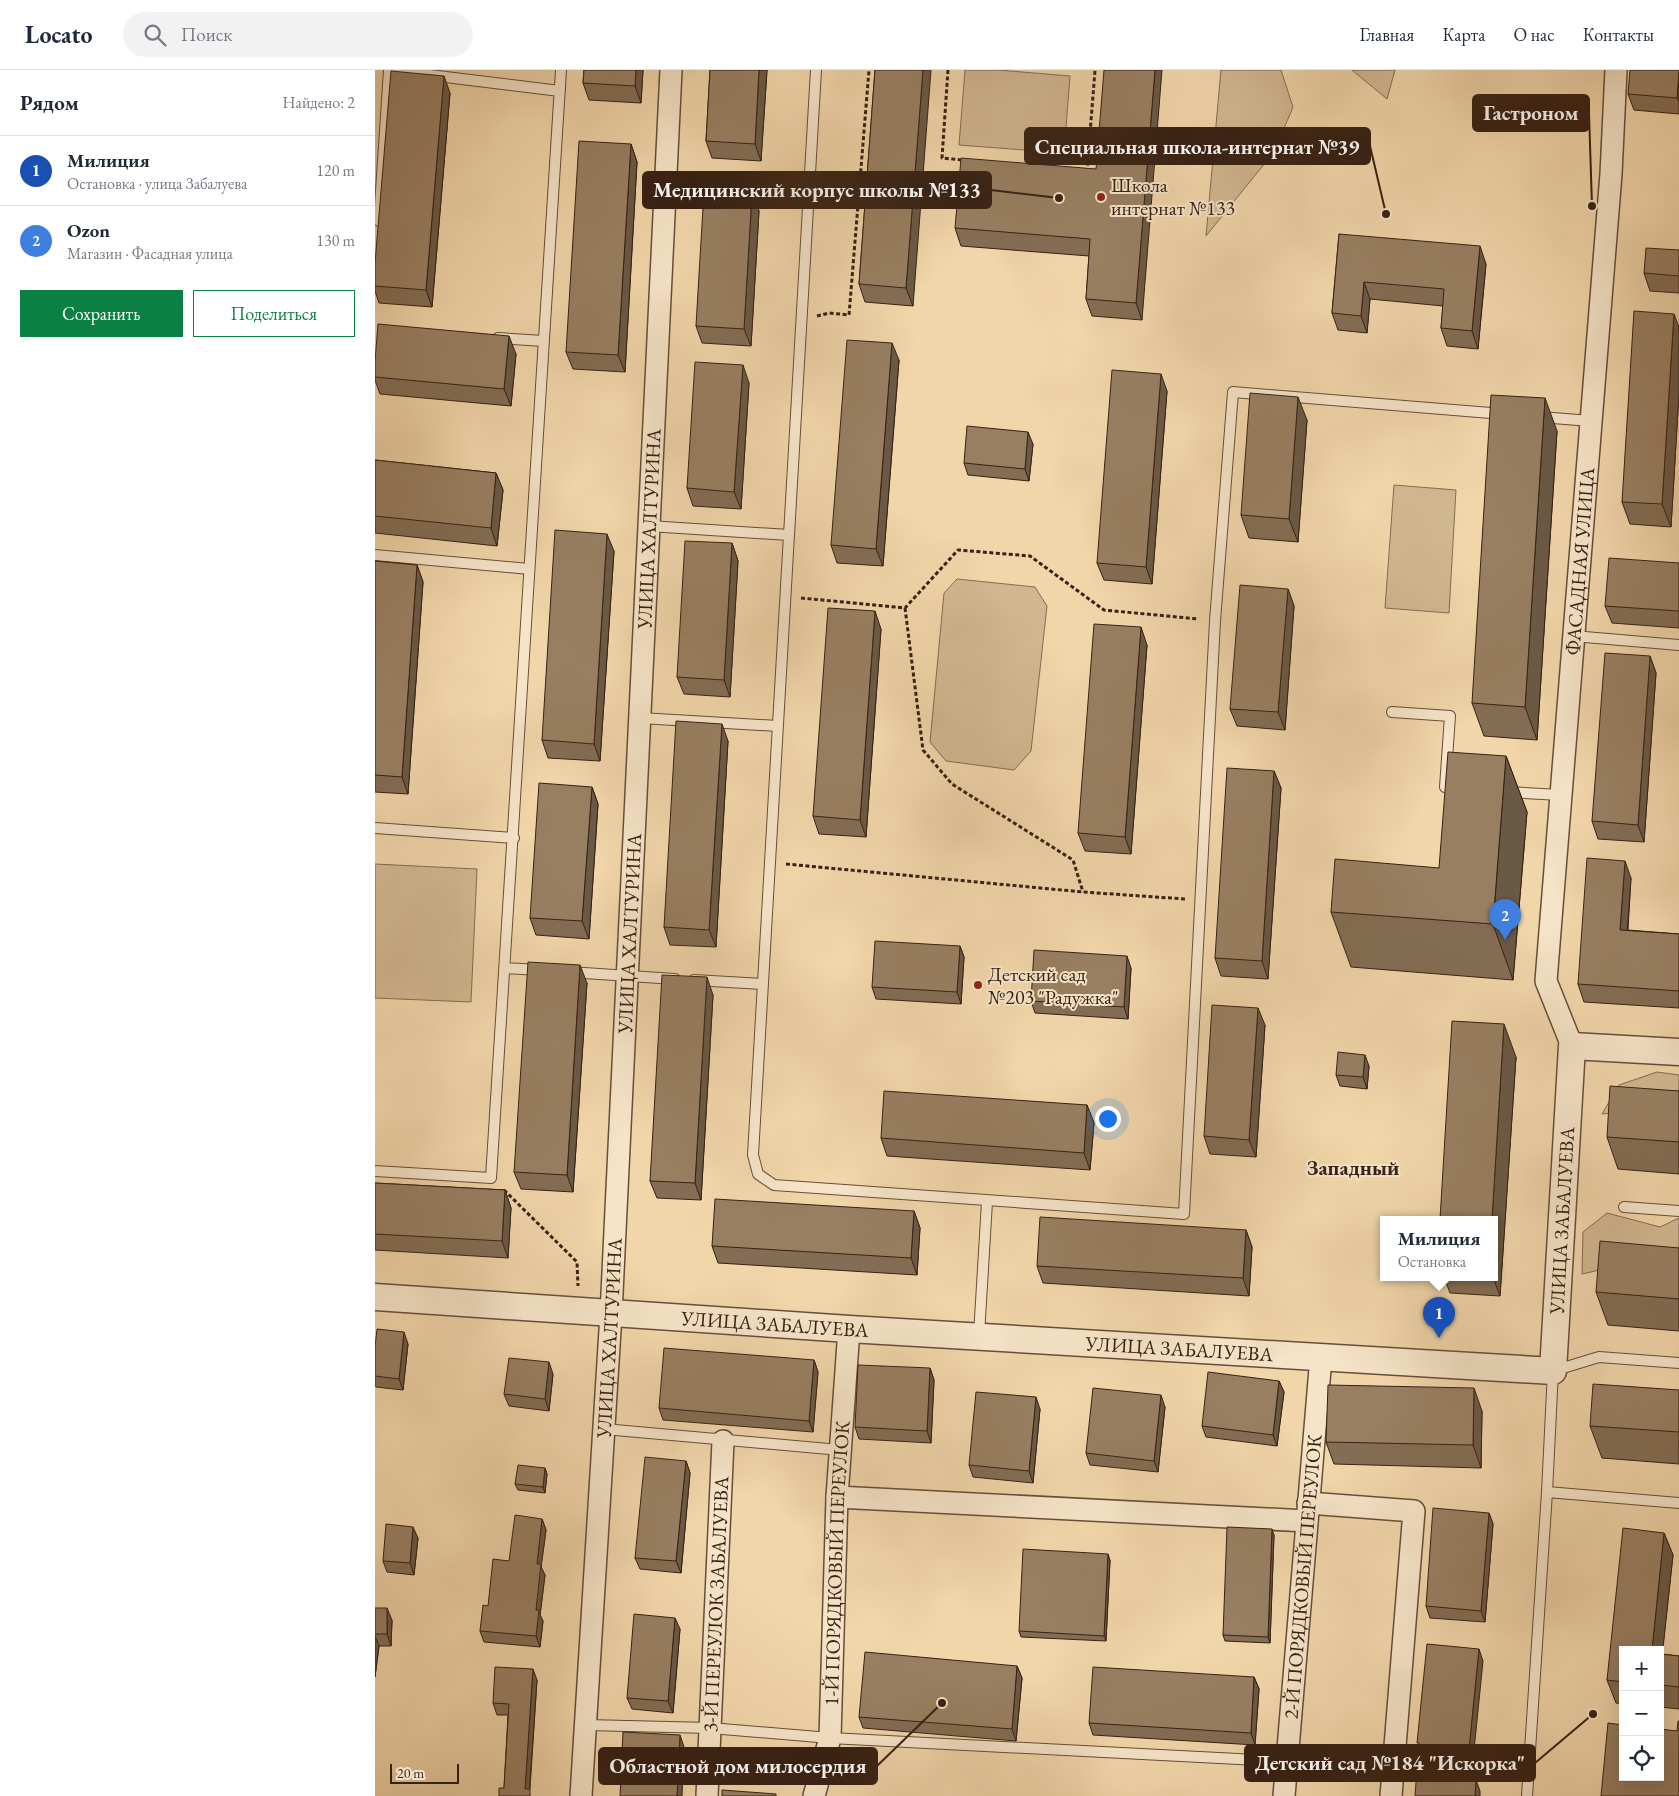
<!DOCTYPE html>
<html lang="ru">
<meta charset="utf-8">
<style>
body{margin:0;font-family:"EB Garamond",serif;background:#f2f2f3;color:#1f2937}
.controls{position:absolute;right:15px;bottom:15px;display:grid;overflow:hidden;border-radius:0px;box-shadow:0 5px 20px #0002}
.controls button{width:45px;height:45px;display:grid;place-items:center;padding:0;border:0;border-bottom:1px solid #e0e1e3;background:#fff;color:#1f2937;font:25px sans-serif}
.scale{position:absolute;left:15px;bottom:12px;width:69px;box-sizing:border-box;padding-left:5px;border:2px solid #372114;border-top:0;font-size:14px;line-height:18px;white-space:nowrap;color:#372114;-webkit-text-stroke:4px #f6e4c8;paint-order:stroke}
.you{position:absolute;left:732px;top:1048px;width:18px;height:18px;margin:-12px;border:4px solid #fff;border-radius:50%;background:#1a73e8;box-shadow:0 0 0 8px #1a73e833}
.badge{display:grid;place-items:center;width:32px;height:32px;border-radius:50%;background:#0b8043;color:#fff;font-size:16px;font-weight:700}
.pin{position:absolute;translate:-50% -41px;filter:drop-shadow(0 1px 2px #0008)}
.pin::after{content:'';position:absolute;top:26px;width:18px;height:15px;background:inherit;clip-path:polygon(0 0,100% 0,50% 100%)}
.popup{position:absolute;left:1005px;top:1146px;width:118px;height:65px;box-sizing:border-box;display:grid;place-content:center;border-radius:0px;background:#fff;filter:drop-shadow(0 1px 4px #0005);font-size:16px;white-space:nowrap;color:#747a83}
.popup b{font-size:19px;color:#1f2937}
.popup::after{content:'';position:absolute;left:50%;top:100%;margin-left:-10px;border:10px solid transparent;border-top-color:#fff}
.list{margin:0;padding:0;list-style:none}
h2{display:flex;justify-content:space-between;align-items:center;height:65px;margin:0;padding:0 20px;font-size:21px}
h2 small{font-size:16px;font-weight:400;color:#747a83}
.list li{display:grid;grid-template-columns:32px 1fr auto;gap:15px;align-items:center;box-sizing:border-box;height:70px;padding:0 20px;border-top:1px solid #e0e1e3}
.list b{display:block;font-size:19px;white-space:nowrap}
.list p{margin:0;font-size:16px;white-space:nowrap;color:#747a83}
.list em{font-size:16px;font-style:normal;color:#747a83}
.actions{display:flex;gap:10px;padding:15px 20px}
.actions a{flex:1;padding:11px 0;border:1px solid #0b8043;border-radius:0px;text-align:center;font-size:18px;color:#0b8043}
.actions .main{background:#0b8043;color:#fff}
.icon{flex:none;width:28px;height:28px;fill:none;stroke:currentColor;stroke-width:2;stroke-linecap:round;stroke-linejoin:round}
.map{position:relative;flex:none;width:1304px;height:1726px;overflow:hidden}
header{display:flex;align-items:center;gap:30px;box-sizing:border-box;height:70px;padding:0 25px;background:#fff;border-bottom:1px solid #e0e1e3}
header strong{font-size:24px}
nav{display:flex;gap:28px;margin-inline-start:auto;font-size:18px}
.search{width:350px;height:45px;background:#f2f2f3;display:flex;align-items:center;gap:12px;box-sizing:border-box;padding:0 18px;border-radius:28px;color:#747a83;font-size:19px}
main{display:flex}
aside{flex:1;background:#fff}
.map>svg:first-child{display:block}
.green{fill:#d1b790;stroke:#846c52}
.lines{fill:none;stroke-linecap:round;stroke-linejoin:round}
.service-casing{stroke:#664e3a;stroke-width:12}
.minor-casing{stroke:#664e3a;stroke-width:24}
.tertiary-casing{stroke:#664e3a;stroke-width:29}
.path{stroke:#372114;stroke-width:3;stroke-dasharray:4 2.5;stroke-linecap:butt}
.service{stroke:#f6e4c8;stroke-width:10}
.minor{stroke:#f6e4c8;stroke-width:21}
.tertiary{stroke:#f6e4c8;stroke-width:26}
.wall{fill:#836d54;stroke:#372114}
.shaded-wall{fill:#6a5945;stroke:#372114}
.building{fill:#987f62;stroke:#372114}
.poi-dot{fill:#8f2418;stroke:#f6e4c8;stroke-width:2}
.labels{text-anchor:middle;stroke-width:4;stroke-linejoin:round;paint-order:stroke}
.poi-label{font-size:20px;fill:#372114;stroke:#f6e4c8;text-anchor:start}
.street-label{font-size:20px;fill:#372114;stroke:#f6e4c8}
.neighbourhood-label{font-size:21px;font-weight:bold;fill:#372114;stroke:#f6e4c8}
.leader{fill:none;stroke:#372114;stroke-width:2}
.callout-dot{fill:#372114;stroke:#f6e4c8;stroke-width:2}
.callout{fill:#372114;stroke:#372114;stroke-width:2}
.callout-label{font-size:21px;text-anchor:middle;font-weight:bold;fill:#fff}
</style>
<header>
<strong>Locato</strong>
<div class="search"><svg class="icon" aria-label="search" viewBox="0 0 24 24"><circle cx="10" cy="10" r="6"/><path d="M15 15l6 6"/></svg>Поиск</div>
<nav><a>Главная</a><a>Карта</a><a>О нас</a><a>Контакты</a></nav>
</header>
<main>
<aside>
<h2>Рядом<small>Найдено: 2</small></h2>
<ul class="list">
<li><span class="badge" style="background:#1a4fb4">1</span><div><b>Милиция</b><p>Остановка · улица Забалуева</p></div><em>120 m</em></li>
<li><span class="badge" style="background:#3f7fe0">2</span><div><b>Ozon</b><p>Магазин · Фасадная улица</p></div><em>130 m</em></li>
</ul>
<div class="actions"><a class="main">Сохранить</a><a>Поделиться</a></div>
</aside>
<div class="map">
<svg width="1304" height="1726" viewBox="0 0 1304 1726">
<rect width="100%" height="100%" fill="#f1d6aa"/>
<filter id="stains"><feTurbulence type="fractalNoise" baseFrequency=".004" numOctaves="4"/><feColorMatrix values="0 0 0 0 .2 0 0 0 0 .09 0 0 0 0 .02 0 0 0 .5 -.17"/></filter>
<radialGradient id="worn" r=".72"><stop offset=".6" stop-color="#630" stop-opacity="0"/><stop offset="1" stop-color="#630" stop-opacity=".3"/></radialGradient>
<path class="green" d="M590,0H623L695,6L689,83L584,75Z
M846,0H906L918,37L899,82L831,166Z
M977,0H1020L1012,29Z
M1019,415L1081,420L1074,543L1010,538Z
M582,509L660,517L672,536L656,681L639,700L571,691L555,672L569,523Z
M0,794L102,799L96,932L0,928Z
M1282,1002L1304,1005V1042L1274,1040L1227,1044L1244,1015Z
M1232,1143L1285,1157L1304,1148V1189L1247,1195L1207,1204L1208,1162Z"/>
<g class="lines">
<defs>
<path id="service" d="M14,0L185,21
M441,0L378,1085L383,1104L399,1115L809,1144L840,551L858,322L1128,344
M291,114L434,124
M4,151L14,0
M123,268L169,271
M1165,347L1216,351
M274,456L414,465
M0,485L154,499
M1198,566L1304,575
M1017,642L1075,646L1070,717
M265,648L403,656
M1132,722L1185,725
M0,758L139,768
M130,898L165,900
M194,902L300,909
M319,910L388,914
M0,1101L116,1108L186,0
M1249,1137L1304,1141
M604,1265L612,1132
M1304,1293L1224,1287L1178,1301L1172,1422L1304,1433
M229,1359L465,1380
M211,1655L335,1658L455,1668L1019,1697
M1152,1726L1172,1422"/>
<g id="minor">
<path id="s1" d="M1197,976L1171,911L1236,104L1241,0"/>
<path d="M462,1427L932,1451"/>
<path d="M933,1433L1039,1441L1016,1726"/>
<path id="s2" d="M206,1726L236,1244L296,0"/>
<path id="s3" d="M332,1726L348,1371"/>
<path id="s4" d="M439,1726L455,1668L462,1427L474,1259"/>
<path id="s5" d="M909,1726L946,1287"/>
</g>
<g id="tertiary">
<path id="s6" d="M0,1227L474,1259L1178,1301L1197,976L1304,982"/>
</g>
</defs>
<use href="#service" class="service-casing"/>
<use href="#minor" class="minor-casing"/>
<use href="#tertiary" class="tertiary-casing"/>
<path class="path" d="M573,0L567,88L588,90
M712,102L720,0
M442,246L454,243L474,245L494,0
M426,528L530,538L583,480L655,486L729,540L823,549
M530,538L548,680L577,714L698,790L708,822
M411,794L708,822L810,829
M129,1120L202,1192L203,1216"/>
<use href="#service" class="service"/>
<use href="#minor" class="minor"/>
<use href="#tertiary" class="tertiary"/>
</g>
<path class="wall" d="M209,0H268L266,33L214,30L208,13Z
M335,0H392L386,91L337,88L331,71Z
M500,0L538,236L490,232L484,214Z
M1304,0V44L1259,40L1253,24Z
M75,23L57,237L4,233L0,221V193Z
M256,74L262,92L250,302L198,299L191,282Z
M721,99L767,250L717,246L711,229L714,186L586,176L580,158Z
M377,124L384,141L376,276L327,273L321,256Z
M964,164L1111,194L1103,279L1072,276L1066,258L1068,236L995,229L992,263L963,260L957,243Z
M1304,180V223L1275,221L1269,203Z
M1304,257V323L1296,457L1255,454L1247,432Z
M141,284L136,336L5,324L0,310V291Z
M524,290L508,496L462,493L456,475Z
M374,313L366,439L318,436L312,418Z
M792,321L777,514L729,510L722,493Z
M932,350L923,472L874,468L866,445Z
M1182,361L1162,670L1109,666L1097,633Z
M658,374L654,411L593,405L589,393Z
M0,390L121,403L128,420L122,476L0,463Z
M357,473L363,491L355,627L309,624L302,607Z
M239,481L225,691L173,688L167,670Z
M0,491L42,495L48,512L33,724L0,722Z
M1304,493V558L1237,553L1230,536Z
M913,519L919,536L910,660L862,656L855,639Z
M506,559L491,767L444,764L438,746Z
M772,575L756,784L710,781L703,763Z
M1275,586L1281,603L1269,772L1223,769L1217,751Z
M353,671L341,877L295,875L289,857Z
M1131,686L1152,742L1138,910L976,897L956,842L1064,798Z
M899,701L906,718L893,909L846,906L840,888Z
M217,717L223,734L214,869L161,865L155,848Z
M1256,808L1253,860L1304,864V938L1209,932L1203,914Z
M585,876L589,887L586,934L501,929L497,917Z
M756,898L753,949L660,943L656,931Z
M212,913L198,1122L146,1119L139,1102Z
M338,925L326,1130L282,1128L275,1111Z
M890,955L881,1087L835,1084L829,1066Z
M1141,987L1125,1226L1075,1223L1069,1207H1119Z
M994,996L992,1019L965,1016L961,1005Z
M1304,1021V1104L1243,1099L1232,1067Z
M712,1035L719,1053L715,1100L512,1086L506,1068Z
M0,1113L130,1120L136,1138L133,1188L0,1180Z
M539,1141L545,1158L542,1205L343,1193L337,1176Z
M871,1160L877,1177L874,1226L668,1213L662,1196Z
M1304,1178V1261L1233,1255L1221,1222Z
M33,1274L28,1320L1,1317L0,1315V1277Z
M439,1290L443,1302L438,1362L288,1350L284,1338Z
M555,1298L559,1310L556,1373L484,1369L480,1357Z
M178,1304L174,1341L134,1336L129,1324Z
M904,1311L909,1322L902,1376L831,1367L827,1356Z
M1304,1320V1394L1227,1388L1215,1356Z
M790,1337L783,1402L715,1395L711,1383Z
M665,1339L658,1413L598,1407L594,1395Z
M1107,1341L1106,1398L959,1394L951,1372Z
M311,1391L315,1403L306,1503L265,1499L260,1488Z
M170,1398L172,1404L170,1423L143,1420L140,1414Z
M1114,1443L1118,1454L1110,1552L1055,1548L1051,1536Z
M167,1449L171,1460L166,1497L170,1505L165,1545L168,1551L165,1577L109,1572L105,1561L113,1536L134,1491Z
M1289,1463L1298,1485L1287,1584L1304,1586V1639L1285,1637V1580H1248V1634L1241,1633L1232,1610Z
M899,1465L895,1573L850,1571L848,1565Z
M43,1468L39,1505L12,1502L8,1491Z
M735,1490L731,1571L646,1567L644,1561Z
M0,1538L17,1550L16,1576H4L0,1607Z
M305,1559L298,1643L257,1639L252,1628Z
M642,1596L647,1608L641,1671L488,1658L484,1647Z
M879,1607L884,1619L880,1675L718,1665L714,1653Z
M162,1610L155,1719L129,1718L133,1645H122L118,1633Z"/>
<path class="shaded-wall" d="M261,0H268L266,33L260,16Z
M384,0H392L386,91L380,74Z
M548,0H556L538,236L531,218Z
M780,0H787L767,250L761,233Z
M69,6L75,23L57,237L51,220Z
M1304,7V32L1302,28Z
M256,74L262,92L250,302L243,285Z
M377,124L384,141L376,276L369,259Z
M1105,176L1111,194L1103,279L1097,261Z
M989,212L995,229L992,263L986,246Z
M1299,244L1304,257V323L1296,457L1287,434Z
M134,266L141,284L136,336L129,319Z
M517,273L524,290L508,496L501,479Z
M368,295L374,313L366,439L359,422Z
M786,304L792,321L777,514L771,497Z
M923,327L932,350L923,472L914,449Z
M1170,328L1182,361L1162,670L1150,637Z
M653,362L658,374L654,411L650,399Z
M121,403L128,420L122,476L116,458Z
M232,464L239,481L225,691L219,674Z
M357,473L363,491L355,627L349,610Z
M42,495L48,512L33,724L27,707Z
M913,519L919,536L910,660L903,642Z
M500,541L506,559L491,767L485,750Z
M766,557L772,575L756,784L750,767Z
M1275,586L1281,603L1269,772L1263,755Z
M347,654L353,671L341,877L334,860Z
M1131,686L1152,742L1138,910L1118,854Z
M899,701L906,718L893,909L887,891Z
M217,717L223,734L214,869L207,851Z
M1250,791L1256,808L1251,877L1245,860Z
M585,876L589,887L586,934L582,922Z
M752,886L756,898L753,949L749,937Z
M205,895L212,913L198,1122L192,1105Z
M332,907L338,925L326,1130L320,1113Z
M883,938L890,955L881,1087L874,1070Z
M1129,954L1141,987L1125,1226L1118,1207H1119V1149H1117Z
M990,985L994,996L992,1019L988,1007Z
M712,1035L719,1053L715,1100L709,1083Z
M130,1120L136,1138L133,1188L127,1171Z
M539,1141L545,1158L542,1205L536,1188Z
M871,1160L877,1177L874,1226L868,1208Z
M29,1262L33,1274L28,1320L24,1309Z
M439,1290L443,1302L438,1362L434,1351Z
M174,1292L178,1304L174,1341L170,1329Z
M555,1298L559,1310L556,1373L552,1361Z
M904,1311L909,1322L902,1376L898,1365Z
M1099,1318L1107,1341L1106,1398L1098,1375Z
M786,1325L790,1337L783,1402L779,1391Z
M661,1327L665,1339L658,1413L654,1401Z
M311,1391L315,1403L306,1503L301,1491Z
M170,1398L172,1404L170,1423L168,1417Z
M1114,1443L1118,1454L1110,1552L1106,1541Z
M167,1449L171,1460L166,1497L170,1505L165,1545L168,1551L165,1577L161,1566L162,1494Z
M38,1457L43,1468L39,1505L35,1493Z
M897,1459L899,1465L895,1573L893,1567Z
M1289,1463L1298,1485L1285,1606V1580H1277Z
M733,1484L735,1490L731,1571L729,1566Z
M12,1538L17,1550L16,1576L12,1564Z
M300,1548L305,1559L298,1643L293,1631Z
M0,1566L4,1576L0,1607Z
M1104,1579L1108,1591L1095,1720L1091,1709Z
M642,1596L647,1608L641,1671L637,1659Z
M158,1599L162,1610L154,1726L150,1719Z
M879,1607L884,1619L880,1675L876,1663Z
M305,1665L309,1677L307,1726H302Z
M1101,1710L1105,1721V1726H1100Z"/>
<path class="building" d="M209,0H261L260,16L208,13Z
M335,0H384L380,74L331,71Z
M500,0H548L531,218L484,214Z
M729,0H780L761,233L711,229L715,169L580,158L586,88L721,99Z
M1255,0H1304L1302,28L1253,24Z
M16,1L69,6L51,220L0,216V193Z
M204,71L256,74L243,285L191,282Z
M329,121L377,124L369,259L321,256Z
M964,164L1105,176L1097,261L1066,258L1069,219L989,212L986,246L957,243Z
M1271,178L1304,180V206L1269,203Z
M1259,241L1299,244L1287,434L1247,432Z
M3,254L134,266L129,319L0,307V291Z
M472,270L517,273L501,479L456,475Z
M320,292L368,295L359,422L312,418Z
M737,300L786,304L771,497L722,493Z
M875,323L923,327L914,449L866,445Z
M1116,325L1170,328L1150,637L1097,633Z
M592,356L653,362L650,399L589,393Z
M0,390L121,403L116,458L0,446Z
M180,460L232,464L219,674L167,670Z
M310,471L357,473L349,610L302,607Z
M1234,488L1304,493V541L1230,536Z
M0,491L42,495L27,707L0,705Z
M865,515L913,519L903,642L855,639Z
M453,538L500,541L485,750L438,746Z
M719,554L766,557L750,767L703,763Z
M1230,583L1275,586L1263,755L1217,751Z
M301,651L347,654L334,860L289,857Z
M1073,682L1131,686L1118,854L956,842L960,789L1064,798Z
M852,698L899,701L887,891L840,888Z
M164,713L217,717L207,851L155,848Z
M1212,788L1250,791L1245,860L1304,864V921L1203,914Z
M500,871L585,876L582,922L497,917Z
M659,880L752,886L749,937L656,931Z
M153,892L205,895L192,1105L139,1102Z
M287,905L332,907L320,1113L275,1111Z
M837,935L883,938L874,1070L829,1066Z
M1077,951L1129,954L1117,1149H1065Z
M963,982L990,985L988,1007L961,1005Z
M1235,1016L1304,1021V1072L1232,1067Z
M509,1021L712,1035L709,1083L506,1068Z
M0,1113L130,1120L127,1171L0,1164Z
M340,1129L539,1141L536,1188L337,1176Z
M665,1147L871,1160L868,1208L662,1196Z
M1225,1171L1304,1178V1229L1221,1222Z
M2,1259L29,1262L24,1309L0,1306V1277Z
M289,1278L439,1290L434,1351L284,1338Z
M134,1288L174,1292L170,1329L129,1324Z
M483,1295L555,1298L552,1361L480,1357Z
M833,1302L904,1311L898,1365L827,1356Z
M1218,1314L1304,1320V1362L1215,1356Z
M953,1315L1099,1318L1098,1375L951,1372Z
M718,1318L786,1325L779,1391L711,1383Z
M601,1322L661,1327L654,1401L594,1395Z
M270,1387L311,1391L301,1491L260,1488Z
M143,1395L170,1398L168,1417L140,1414Z
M1058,1438L1114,1443L1106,1541L1051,1536Z
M140,1445L167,1449L162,1494H166L161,1540H164L161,1566L105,1561L108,1535L113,1536L118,1489L134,1491Z
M11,1454L38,1457L35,1493L8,1491Z
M852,1457L897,1459L893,1567L848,1565Z
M1248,1458L1289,1463L1277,1580H1248V1612L1232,1610Z
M648,1479L733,1484L729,1566L644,1561Z
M0,1538H12V1564H0Z
M259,1544L300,1548L293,1631L252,1628Z
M1052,1574L1104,1579L1091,1709L1101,1710L1100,1726H1040L1044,1673H1042Z
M490,1582L642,1596L637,1659L484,1647Z
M1285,1584L1304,1586V1617L1285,1615Z
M120,1597L158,1599L150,1719H155V1726H124V1718H129L134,1634L118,1633Z
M718,1597L879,1607L876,1663L714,1653Z
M1303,1651H1304V1726H1226L1233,1653L1248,1655V1707H1285V1659L1302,1661Z
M248,1662L305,1665L302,1726H245Z
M347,1720L401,1724V1726H347Z"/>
<g class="poi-dot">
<circle cx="726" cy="127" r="5"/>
<circle cx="603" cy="915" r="5"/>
</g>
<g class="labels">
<g class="poi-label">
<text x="736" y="122">Школа<tspan x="736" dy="23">интернат №133</tspan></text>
<text x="613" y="911">Детский сад<tspan x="613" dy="23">№203 "Радужка"</tspan></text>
</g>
<g class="street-label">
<text dy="7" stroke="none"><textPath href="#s2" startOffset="1269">УЛИЦА ХАЛТУРИНА</textPath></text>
<text dy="7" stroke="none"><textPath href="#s1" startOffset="491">ФАСАДНАЯ УЛИЦА</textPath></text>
<text dy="7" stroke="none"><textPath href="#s2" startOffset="864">УЛИЦА ХАЛТУРИНА</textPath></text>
<text dy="7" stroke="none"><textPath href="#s6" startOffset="1331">УЛИЦА ЗАБАЛУЕВА</textPath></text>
<text dy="7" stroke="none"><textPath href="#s6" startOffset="401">УЛИЦА ЗАБАЛУЕВА</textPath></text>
<text dy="7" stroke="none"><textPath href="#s2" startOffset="459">УЛИЦА ХАЛТУРИНА</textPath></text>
<text dy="7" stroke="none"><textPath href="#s6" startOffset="806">УЛИЦА ЗАБАЛУЕВА</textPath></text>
<text dy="7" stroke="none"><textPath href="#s4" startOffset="235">1-Й ПОРЯДКОВЫЙ ПЕРЕУЛОК</textPath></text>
<text dy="7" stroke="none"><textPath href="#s5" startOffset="220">2-Й ПОРЯДКОВЫЙ ПЕРЕУЛОК</textPath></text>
<text dy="7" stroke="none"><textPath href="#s3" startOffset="192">3-Й ПЕРЕУЛОК ЗАБАЛУЕВА</textPath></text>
</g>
<g class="neighbourhood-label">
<text x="978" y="1105">Западный</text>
</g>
</g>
<path class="leader" d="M1217 136L1214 43M1011 144L995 76M684 128L616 120M1218 1644L1160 1693M567 1633L502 1696"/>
<g class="callout-dot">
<circle cx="1217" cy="136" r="5"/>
<circle cx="1011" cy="144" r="5"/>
<circle cx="684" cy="128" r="5"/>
<circle cx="1218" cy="1644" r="5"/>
<circle cx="567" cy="1633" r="5"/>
</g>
<g class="callout">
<rect x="1098" y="25" width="116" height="36" rx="5"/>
<rect x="650" y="58" width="345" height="36" rx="5"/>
<rect x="268" y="102" width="348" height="36" rx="5"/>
<rect x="870" y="1675" width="290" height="36" rx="5"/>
<rect x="224" y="1678" width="278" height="36" rx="5"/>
</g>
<g class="callout-label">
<text x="1156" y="50">Гастроном</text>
<text x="822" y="84">Специальная школа-интернат №39</text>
<text x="442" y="127">Медицинский корпус школы №133</text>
<text x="1015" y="1700">Детский сад №184 "Искорка"</text>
<text x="363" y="1703">Областной дом милосердия</text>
</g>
<rect width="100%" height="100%" filter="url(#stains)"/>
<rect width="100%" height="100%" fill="url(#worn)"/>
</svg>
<div class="controls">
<button>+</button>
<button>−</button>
<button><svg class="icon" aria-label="locate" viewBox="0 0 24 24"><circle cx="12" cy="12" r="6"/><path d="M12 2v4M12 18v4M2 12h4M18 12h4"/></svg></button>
</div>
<div class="scale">20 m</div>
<div class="you"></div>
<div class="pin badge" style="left:1064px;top:1268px;background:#1a4fb4">1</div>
<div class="popup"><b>Милиция</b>Остановка</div>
<div class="pin badge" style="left:1130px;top:870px;background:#3f7fe0">2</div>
</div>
</main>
